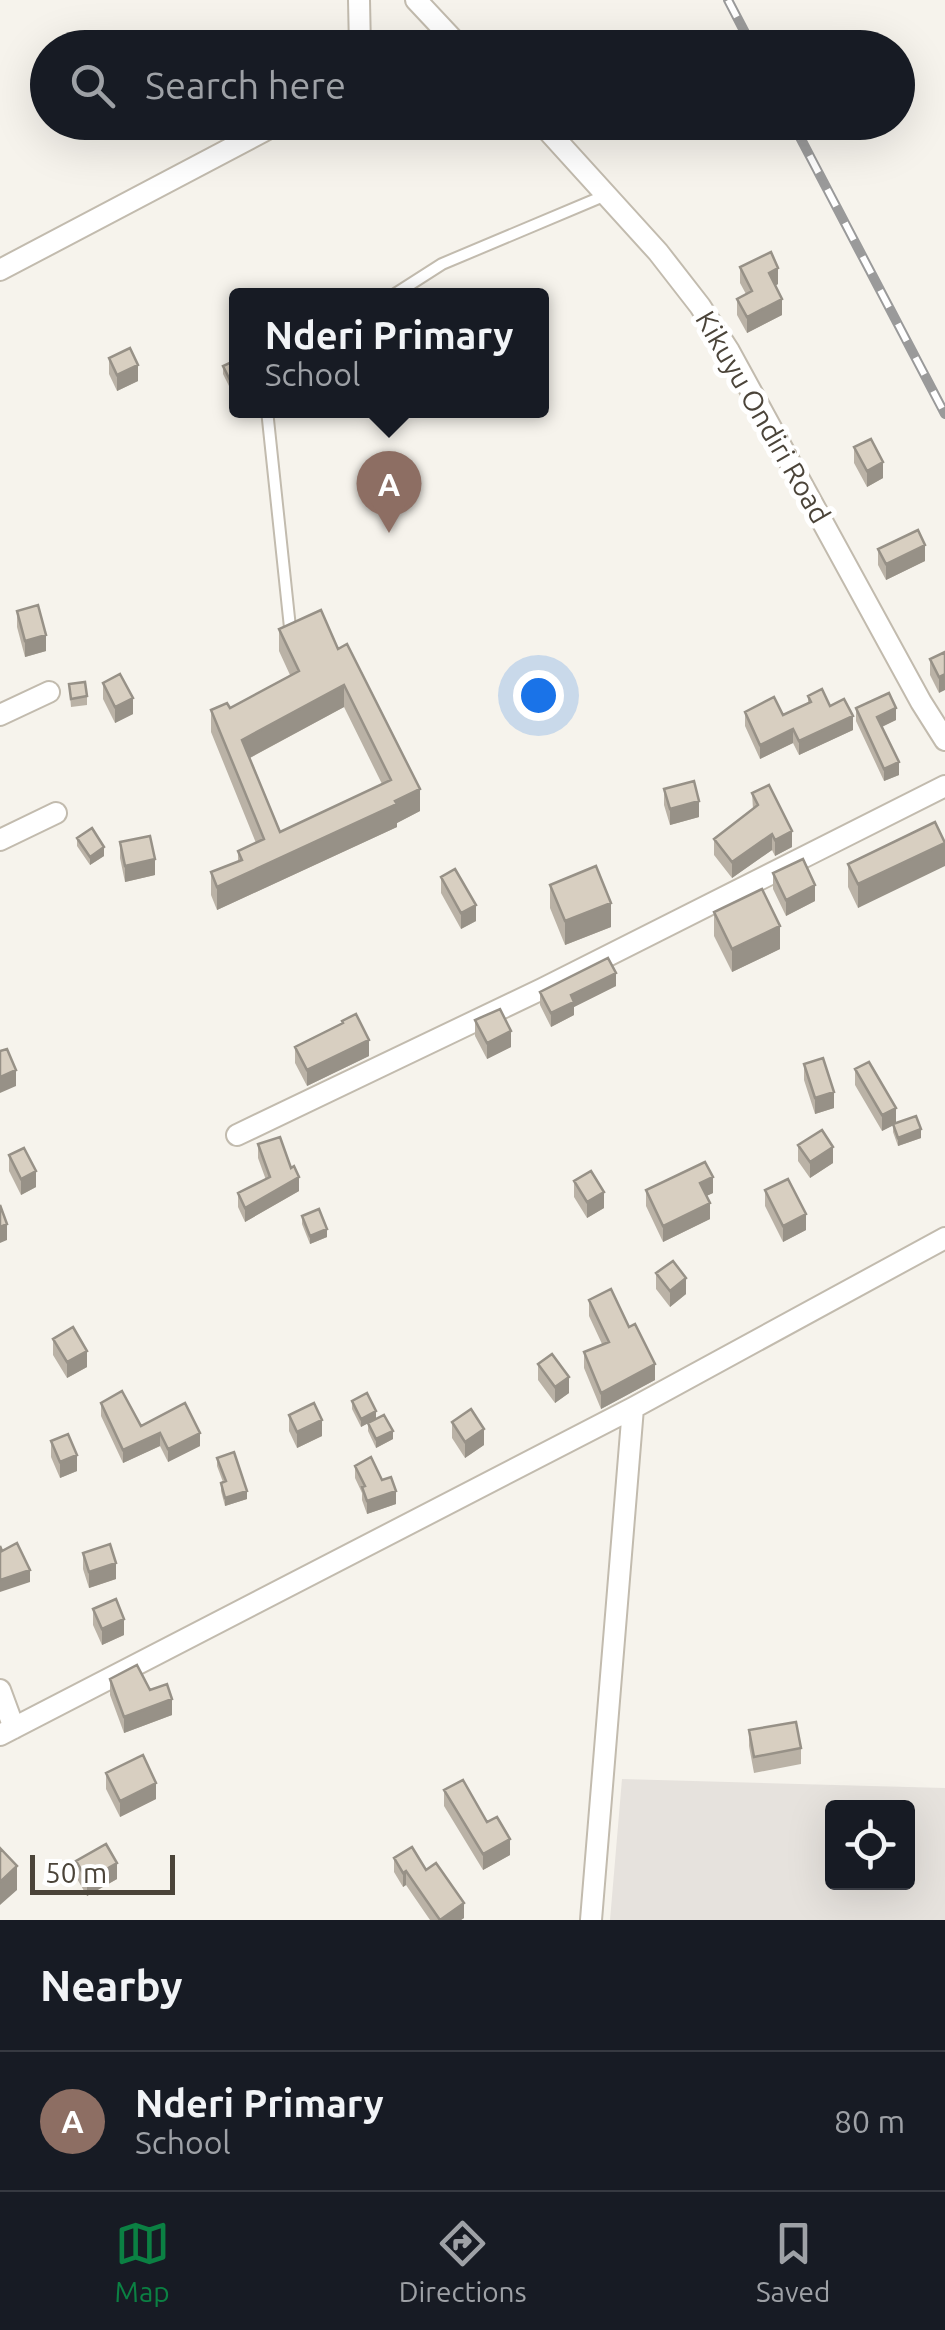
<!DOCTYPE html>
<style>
body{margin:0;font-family:Ubuntu,sans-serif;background:#20242c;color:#f1f3f6}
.controls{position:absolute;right:30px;bottom:30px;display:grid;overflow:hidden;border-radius:10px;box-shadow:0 10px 40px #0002}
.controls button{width:90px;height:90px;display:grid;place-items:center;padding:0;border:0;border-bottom:2px solid #363941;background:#171b24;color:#f1f3f6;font:50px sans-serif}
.scale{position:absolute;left:30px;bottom:25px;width:145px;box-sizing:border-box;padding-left:10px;border:5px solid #4b4439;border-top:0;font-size:28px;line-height:35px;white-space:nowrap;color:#4b4439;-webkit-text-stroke:8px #fff;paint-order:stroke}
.you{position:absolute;left:538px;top:695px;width:35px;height:35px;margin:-25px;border:8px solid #fff;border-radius:50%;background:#1a73e8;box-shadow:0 0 0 15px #1a73e833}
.badge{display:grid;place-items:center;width:65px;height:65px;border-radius:50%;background:#0b8043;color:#fff;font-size:32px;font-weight:700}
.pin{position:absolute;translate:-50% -82px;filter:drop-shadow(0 2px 5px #0008)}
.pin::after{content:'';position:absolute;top:52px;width:35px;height:30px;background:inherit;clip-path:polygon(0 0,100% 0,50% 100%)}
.popup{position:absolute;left:229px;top:288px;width:320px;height:130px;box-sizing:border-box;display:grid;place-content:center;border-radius:10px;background:#171b24;filter:drop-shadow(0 2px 8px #0005);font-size:32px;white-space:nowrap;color:#9ea1a6}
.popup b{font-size:38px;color:#f1f3f6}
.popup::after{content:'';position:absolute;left:50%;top:100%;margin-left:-20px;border:20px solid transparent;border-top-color:#171b24}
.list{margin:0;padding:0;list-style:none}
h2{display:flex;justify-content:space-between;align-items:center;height:130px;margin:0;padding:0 40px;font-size:42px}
h2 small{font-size:32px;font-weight:400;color:#9ea1a6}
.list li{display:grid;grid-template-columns:65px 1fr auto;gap:30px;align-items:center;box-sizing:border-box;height:140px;padding:0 40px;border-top:2px solid #363941}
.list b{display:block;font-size:38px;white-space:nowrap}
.list p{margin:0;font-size:32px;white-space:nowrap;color:#9ea1a6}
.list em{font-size:32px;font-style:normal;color:#9ea1a6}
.icon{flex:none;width:55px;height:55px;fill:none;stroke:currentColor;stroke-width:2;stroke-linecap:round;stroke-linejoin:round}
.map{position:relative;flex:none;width:945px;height:1920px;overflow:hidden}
.search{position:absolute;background:#171b24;box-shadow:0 10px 40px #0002;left:30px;right:30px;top:30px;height:110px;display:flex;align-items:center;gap:25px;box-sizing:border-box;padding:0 35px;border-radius:55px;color:#9ea1a6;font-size:38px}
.sheet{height:270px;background:#171b24}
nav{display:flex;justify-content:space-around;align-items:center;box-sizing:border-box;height:140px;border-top:2px solid #363941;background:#171b24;font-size:28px;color:#9ea1a6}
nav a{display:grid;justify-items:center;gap:5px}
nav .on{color:#0b8043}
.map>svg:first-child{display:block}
.industrial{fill:#e6e2dd;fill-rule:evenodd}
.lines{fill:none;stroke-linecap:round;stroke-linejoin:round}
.lane-casing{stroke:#c2bbae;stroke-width:14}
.street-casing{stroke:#c2bbae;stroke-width:24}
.lane{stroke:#fff;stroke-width:10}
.street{stroke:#fff;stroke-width:20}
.rail-casing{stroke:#9a9a9a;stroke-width:10}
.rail{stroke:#fff;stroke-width:6;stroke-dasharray:19;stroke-linecap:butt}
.wall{fill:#bab2a6;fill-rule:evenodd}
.shaded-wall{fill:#979187}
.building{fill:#d8cfc1;stroke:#979187;stroke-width:2.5;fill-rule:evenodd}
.labels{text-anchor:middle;stroke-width:10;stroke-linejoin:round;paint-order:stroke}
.street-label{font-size:28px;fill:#4b4439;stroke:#fff}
</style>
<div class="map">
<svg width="945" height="1920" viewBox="0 0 945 1920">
<rect width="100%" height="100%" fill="#f6f3ec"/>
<path class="industrial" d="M622,1779L945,1788V1920H610ZM832,1808H908V1882H832Z"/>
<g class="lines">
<defs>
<path id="lane" d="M392,296L442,264L606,195
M267,410L291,637"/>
<path id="street" d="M359,0L360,48
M416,0L461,48
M421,48L446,34
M540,122L658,252L700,306L729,351L921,702L945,740
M0,270L281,122
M0,715L49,692
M0,840L56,813
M237,1135L542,989L945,786
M0,1690L14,1728
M0,1735L633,1408L945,1238
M591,1920L633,1408"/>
</defs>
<use href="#lane" class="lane-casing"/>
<use href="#street" class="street-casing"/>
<use href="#lane" class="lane"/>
<use href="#street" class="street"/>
<defs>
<path id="rail" d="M728,0L753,48
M792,122L945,414"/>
</defs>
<use href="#rail" class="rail-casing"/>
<use href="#rail" class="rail"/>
</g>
<path class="wall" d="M740,267L778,284L775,286L782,315L747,333L737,315V299L746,294L740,283Z
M109,358L138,381L117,391L109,374Z
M236,360L231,390L223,374V366Z
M854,447L883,478L867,487L854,463Z
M878,549L925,561L886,580L878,565Z
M17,611L46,651L25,657L17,627Z
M279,629L338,649L420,811L397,823V827L217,910L211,895V872L238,861V851L256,843L211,732V710L230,708L290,675L279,651ZM344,707L382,784L280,832L250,758Z
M945,652L939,693L930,675V659Z
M103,683L133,714L115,723L103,699Z
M69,684L87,696V705L71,707Z
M808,696L830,706L853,730L799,755L793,743L760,759L745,726V712L783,715L808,703Z
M856,708L896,720L882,727L899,775L884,781L856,721Z
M664,789L699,817L670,825L664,805Z
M752,793L792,847L775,856L772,850L732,878L714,855V839L753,809Z
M77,838L104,856L90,865L77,846Z
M120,842L155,875L125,882L120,858Z
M945,842L858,908L848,887V864Z
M773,873L815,901L786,916L773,889Z
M441,877L476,921L461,929L441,893Z
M550,885L611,927L565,945L550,908Z
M714,912L780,949L732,972L714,936Z
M616,986L574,1007V1015L551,1027L540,1005V992Z
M475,1020L511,1047L487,1059L475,1036Z
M342,1021L369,1056L307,1086L295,1063V1047L342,1023Z
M804,1064L834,1108L815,1114L804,1080Z
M855,1069L896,1123L921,1138L898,1146L893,1132V1125L882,1131L855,1085Z
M258,1144L291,1168L299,1191L245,1222L238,1207V1193L266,1180L258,1158Z
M798,1145L833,1163L810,1178L798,1161Z
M9,1155L36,1187L21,1195L9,1171Z
M574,1181L604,1208L587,1218L574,1197Z
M646,1190L713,1193L706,1196L710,1219L663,1242L646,1206Z
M765,1190L806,1230L783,1242L765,1206Z
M302,1216L327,1237L310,1244L302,1224Z
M656,1273L686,1294L670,1307L656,1289Z
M589,1300L655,1380L601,1409L584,1368V1352L602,1344L589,1316Z
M53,1339L87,1367L67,1378L53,1355Z
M538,1364L569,1393L555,1403L538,1380Z
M352,1401L376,1419L393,1439L376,1448L368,1431V1423L361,1427L352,1409Z
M101,1403L141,1426L200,1446L168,1462L160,1446L123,1463L101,1416Z
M289,1415L322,1436L297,1448L289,1431Z
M452,1422L484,1445L465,1458L452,1438Z
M51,1441L77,1471L60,1478L51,1457Z
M217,1458L247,1499L225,1506L221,1491V1483L223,1482L217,1466Z
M355,1466L382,1480L396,1504L367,1514L362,1500V1493L355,1478Z
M83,1553L116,1579L89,1588L83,1569Z
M93,1609L124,1635L102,1645L93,1625Z
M110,1679L150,1690L172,1715L124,1733L110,1695Z
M749,1730L801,1748V1764L754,1773L749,1746Z
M106,1773L156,1799L120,1817L106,1789Z
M444,1790L487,1822L510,1855L483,1870L444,1806Z
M394,1858L464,1918L461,1920H430L406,1885L403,1887L394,1872Z
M76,1861L117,1879L87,1896L76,1877Z"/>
<path class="shaded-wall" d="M778,268V284L769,289V273Z
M782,299V315L747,333V317Z
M138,365V381L117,391V375Z
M236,379V387L231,390V382Z
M883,462V478L867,487V471Z
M925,545V561L886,580V564Z
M46,635V651L25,657V641Z
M945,674V690L939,693V677Z
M344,685V707L242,762V740Z
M133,698V714L115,723V707Z
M896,708V720L877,729V717Z
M853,716V730L799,755V741Z
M793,729V743L760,759V745Z
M899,762V775L884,781V769Z
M420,789V811L397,823V827L217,910V887Z
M699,801V817L670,825V809Z
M792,831V847L775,856V840Z
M772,834V850L732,878V862Z
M945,843V866L858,908V884Z
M104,847V856L90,865V857Z
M155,859V875L125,882V866Z
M815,885V901L786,916V900Z
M611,903V927L565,945V921Z
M476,905V921L461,929V913Z
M780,926V949L732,972V949Z
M616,973V986L574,1007V1015L551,1027V1013L571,995Z
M511,1031V1047L487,1059V1043Z
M369,1040V1056L307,1086V1070Z
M16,1070V1086L0,1093V1077Z
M834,1092V1108L815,1114V1098Z
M896,1108V1124L882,1131V1115Z
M921,1129V1138L898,1146V1138Z
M833,1147V1163L810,1178V1162Z
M36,1171V1187L21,1195V1179Z
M299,1177V1191L245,1222V1208Z
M713,1177V1193L700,1199V1183Z
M604,1192V1208L587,1218V1202Z
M710,1203V1219L663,1242V1226Z
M806,1214V1230L783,1242V1226Z
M7,1224V1240L0,1243V1227Z
M327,1229V1237L310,1244V1236Z
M686,1278V1294L670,1307V1291Z
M87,1351V1367L67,1378V1362Z
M655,1364V1380L601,1409V1393Z
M569,1377V1393L555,1403V1387Z
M376,1411V1419L361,1427V1419Z
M322,1420V1436L297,1448V1432Z
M484,1429V1445L465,1458V1442Z
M393,1431V1439L376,1448V1439Z
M160,1433V1446L123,1463V1450Z
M200,1433V1446L168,1462V1449Z
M77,1455V1471L60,1478V1462Z
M247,1491V1499L225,1506V1498Z
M396,1491V1504L367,1514V1501Z
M116,1563V1579L89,1588V1572Z
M30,1570V1582L0,1592V1580Z
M124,1619V1635L102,1645V1629Z
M172,1699V1715L124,1733V1717Z
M156,1783V1799L120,1817V1801Z
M510,1839V1855L483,1870V1854Z
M117,1863V1879L87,1896V1880Z
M17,1866V1890L0,1905V1882Z
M406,1871V1885L403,1887V1873Z
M464,1903V1918L461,1920H440Z"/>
<path class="building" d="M771,252L778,268L769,273L782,299L747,317L737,299L752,291L740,267Z
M130,348L138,365L117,375L109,358Z
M236,360V379L231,382L223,366Z
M871,439L883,462L867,471L854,447Z
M918,530L925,545L886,564L878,549Z
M38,605L46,635L25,641L17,611Z
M321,610L338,649L347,644L420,789L395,801L397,804L217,887L211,872L242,860L238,851L264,839L211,710L227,703L230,708L299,671L279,629ZM344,685L391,780L280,832L242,740Z
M945,652V674L939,677L930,659Z
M120,674L133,698L115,707L103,683Z
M85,682L87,696L71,699L69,684Z
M822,689L830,706L844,699L853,716L799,741L793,729L760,745L745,712L774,697L783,715L811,702L808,696Z
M889,693L896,708L877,717L899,762L884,769L856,708Z
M694,781L699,801L670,809L664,789Z
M769,785L792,831L775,840L772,834L732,862L714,839L758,805L752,793Z
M935,822L945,843L858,884L848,864Z
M92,828L104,847L90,857L77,838Z
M150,836L155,859L125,866L120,842Z
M803,859L815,885L786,900L773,873Z
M596,866L611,903L565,921L550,885Z
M455,869L476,905L461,913L441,877Z
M762,889L780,926L732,949L714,912Z
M608,958L616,973L571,995L574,1002L551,1013L540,992Z
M500,1009L511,1031L487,1043L475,1020Z
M356,1014L369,1040L307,1070L295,1047L343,1023L342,1021Z
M7,1049L16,1070L0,1077V1051Z
M823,1058L834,1092L815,1098L804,1064Z
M869,1062L896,1108L882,1115L855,1069Z
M916,1116L921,1129L898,1138L893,1124Z
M822,1130L833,1147L810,1162L798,1145Z
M280,1137L291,1168L294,1166L299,1177L245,1208L238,1193L270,1177L258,1144Z
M24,1148L36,1171L21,1179L9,1155Z
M705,1162L713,1177L700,1183L710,1203L663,1226L646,1190Z
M591,1171L604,1192L587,1202L574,1181Z
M788,1179L806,1214L783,1226L765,1190Z
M0,1205L7,1224L0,1227Z
M319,1209L327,1229L310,1236L302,1216Z
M673,1261L686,1278L670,1291L656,1273Z
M611,1289L629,1327L635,1324L655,1364L601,1393L584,1352L609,1342L589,1300Z
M73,1327L87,1351L67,1362L53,1339Z
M552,1354L569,1377L555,1387L538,1364Z
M122,1391L141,1426L185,1403L200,1433L168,1449L160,1433L123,1450L101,1403Z
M367,1393L376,1411L361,1419L352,1401Z
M314,1403L322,1420L297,1432L289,1415Z
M471,1409L484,1429L465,1442L452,1422Z
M384,1415L393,1431L376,1439L368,1423Z
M68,1434L77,1455L60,1462L51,1441Z
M234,1452L247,1491L225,1498L221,1483L226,1481L217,1458Z
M371,1457L382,1480L391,1477L396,1491L367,1501L362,1487L365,1486L355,1466Z
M17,1543L30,1570L0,1580V1546L2,1551Z
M110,1544L116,1563L89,1572L83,1553Z
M116,1599L124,1619L102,1629L93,1609Z
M137,1665L150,1690L167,1684L172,1699L124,1717L110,1679Z
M796,1722L801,1748L754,1757L749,1730Z
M143,1755L156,1783L120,1801L106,1773Z
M463,1780L487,1822L497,1817L510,1839L483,1854L444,1790Z
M106,1844L117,1863L87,1880L76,1861Z
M412,1847L426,1870L436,1863L464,1903L440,1920L406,1871L403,1873L394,1858Z
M0,1848L17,1866L0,1882Z"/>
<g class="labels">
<g class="street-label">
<text transform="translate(763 417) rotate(60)" y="10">Kikuyu Ondiri Road</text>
</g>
</g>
</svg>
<div class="controls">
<button><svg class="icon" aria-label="locate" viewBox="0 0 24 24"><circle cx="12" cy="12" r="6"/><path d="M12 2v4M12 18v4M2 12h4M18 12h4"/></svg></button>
</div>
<div class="scale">50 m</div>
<div class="you"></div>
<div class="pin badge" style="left:389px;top:533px;background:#8d6e63">A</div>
<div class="popup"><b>Nderi Primary</b>School</div>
<div class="search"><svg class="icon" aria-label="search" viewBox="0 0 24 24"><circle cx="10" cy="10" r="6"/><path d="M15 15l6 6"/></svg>Search here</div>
</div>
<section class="sheet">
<h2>Nearby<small></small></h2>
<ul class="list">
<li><span class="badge" style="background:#8d6e63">A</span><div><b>Nderi Primary</b><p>School</p></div><em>80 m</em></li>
</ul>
</section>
<nav>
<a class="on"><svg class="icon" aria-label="map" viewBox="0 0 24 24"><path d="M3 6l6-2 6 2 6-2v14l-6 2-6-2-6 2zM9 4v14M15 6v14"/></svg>Map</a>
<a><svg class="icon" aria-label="directions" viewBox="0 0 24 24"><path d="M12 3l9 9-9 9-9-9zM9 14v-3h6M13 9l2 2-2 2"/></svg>Directions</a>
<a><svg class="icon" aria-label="saved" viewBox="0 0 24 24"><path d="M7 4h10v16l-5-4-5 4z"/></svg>Saved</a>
</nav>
